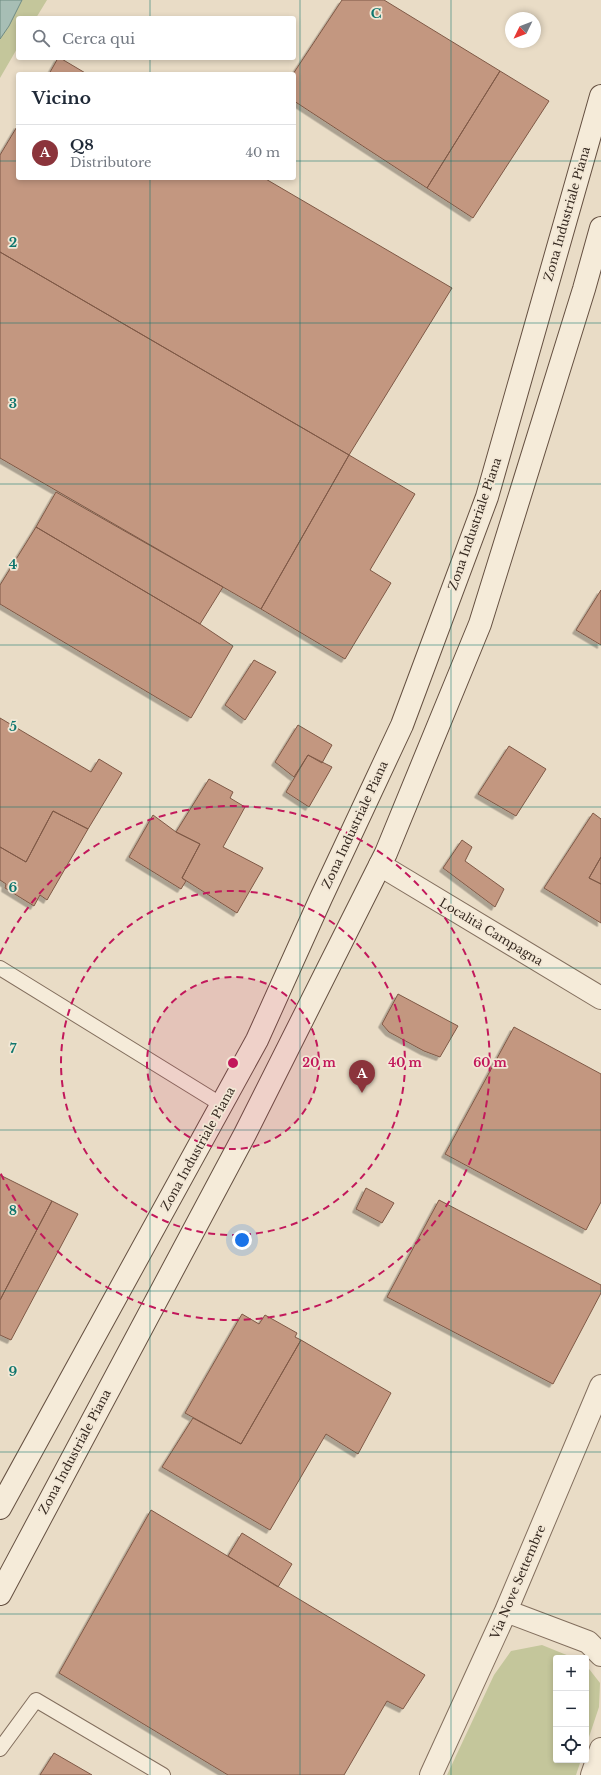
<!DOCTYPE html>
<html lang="it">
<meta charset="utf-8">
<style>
body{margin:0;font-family:"Libre Baskerville",serif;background:#f2f2f3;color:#1f2937}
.controls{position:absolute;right:12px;bottom:12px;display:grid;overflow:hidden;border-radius:4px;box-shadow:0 2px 6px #0003}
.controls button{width:36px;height:36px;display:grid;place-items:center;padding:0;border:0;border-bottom:1px solid #e0e1e3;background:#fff;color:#1f2937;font:20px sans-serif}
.compass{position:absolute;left:505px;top:12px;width:36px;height:36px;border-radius:50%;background:#fff;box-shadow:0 2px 6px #0003;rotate:227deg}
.you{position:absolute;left:242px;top:1240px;width:14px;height:14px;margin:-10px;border:3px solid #fff;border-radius:50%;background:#1a73e8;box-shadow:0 0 0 6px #1a73e833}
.badge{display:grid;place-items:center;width:26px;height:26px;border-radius:50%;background:#8b343b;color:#fff;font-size:13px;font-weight:700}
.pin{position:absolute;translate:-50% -33px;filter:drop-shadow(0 1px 2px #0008)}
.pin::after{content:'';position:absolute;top:21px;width:14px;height:12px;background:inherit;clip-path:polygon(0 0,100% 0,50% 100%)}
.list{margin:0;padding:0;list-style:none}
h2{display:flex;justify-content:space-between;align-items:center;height:52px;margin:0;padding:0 16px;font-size:17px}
h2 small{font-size:13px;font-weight:400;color:#747a83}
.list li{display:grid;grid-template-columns:26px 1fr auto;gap:12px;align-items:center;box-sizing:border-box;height:56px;padding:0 16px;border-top:1px solid #e0e1e3}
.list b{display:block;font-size:15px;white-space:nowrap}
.list p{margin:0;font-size:13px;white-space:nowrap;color:#747a83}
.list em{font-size:13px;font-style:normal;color:#747a83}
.icon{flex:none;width:22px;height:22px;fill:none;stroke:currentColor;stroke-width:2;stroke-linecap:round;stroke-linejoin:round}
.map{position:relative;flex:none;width:601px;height:1775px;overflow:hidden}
.search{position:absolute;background:#fff;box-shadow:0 2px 6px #0003;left:16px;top:16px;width:280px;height:44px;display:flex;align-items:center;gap:10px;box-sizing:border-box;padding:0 14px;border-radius:4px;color:#747a83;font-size:15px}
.panel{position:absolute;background:#fff;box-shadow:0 2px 6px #0003;left:16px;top:72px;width:280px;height:108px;border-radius:4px}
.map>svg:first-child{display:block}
.green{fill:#c4c69b}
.water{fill:#a7beb5;stroke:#6f8b82}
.building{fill:#c39780;stroke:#7f5946;filter:url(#shadow)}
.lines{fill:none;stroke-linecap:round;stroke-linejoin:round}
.service-casing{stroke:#836f5e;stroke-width:16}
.minor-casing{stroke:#836f5e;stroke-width:24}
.secondary-casing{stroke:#655041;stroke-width:24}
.service{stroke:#f5ebd9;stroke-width:14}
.minor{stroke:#f5ebd9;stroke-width:22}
.secondary{stroke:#f5ebd9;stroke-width:22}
.grid{fill:none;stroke:#0f766e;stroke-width:1;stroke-opacity:0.55}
.ring{fill:none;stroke:#c2185b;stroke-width:2;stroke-dasharray:7 5}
.labels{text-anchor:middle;stroke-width:3.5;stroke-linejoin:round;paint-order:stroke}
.street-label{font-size:12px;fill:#352920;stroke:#f2e7d5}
.grid-label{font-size:13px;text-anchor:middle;font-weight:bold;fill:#0f766e;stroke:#f2e7d5;stroke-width:3.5;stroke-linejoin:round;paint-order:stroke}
.centre{fill:#c2185b;stroke:#f2e7d5;stroke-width:2}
.ring-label{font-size:12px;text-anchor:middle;font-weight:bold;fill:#c2185b;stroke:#f2e7d5;stroke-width:3.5;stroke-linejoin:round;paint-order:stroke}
</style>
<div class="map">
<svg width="601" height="1775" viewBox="0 0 601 1775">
<defs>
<filter id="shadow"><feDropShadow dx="-3.5" dy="3.5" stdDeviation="0" flood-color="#0004"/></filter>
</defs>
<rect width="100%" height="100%" fill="#e9dcc6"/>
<path class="green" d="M22,0H47L36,18H18V47L0,78V39L9,26Z
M542,1645L574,1658H556V1760H581L576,1775H447L494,1675L511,1651Z
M586,1665L600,1683L599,1707L586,1746Z"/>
<path class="water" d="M0,0H22L9,26L0,39Z"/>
<path class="building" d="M342,0H384L500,71L427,188L294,101L293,74Z
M58,58H60L87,74H49Z
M500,71L549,101L473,218L427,188Z
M18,125V178H264L452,288L349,455L0,252V155Z
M0,252L349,455L261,609L0,458Z
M349,455L415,494L370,570L391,583L345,659L261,609Z
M56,492L223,587L200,624L36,527Z
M36,527L200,624L233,646L191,718L0,604V585Z
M601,590V645L576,630Z
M254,660L276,672L245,720L225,705Z
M0,718L91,772L99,759L122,773L88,829L53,811L26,862L0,847Z
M298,725L332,745L322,763L308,755L294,777L275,762Z
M509,746L546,769L516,816L478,794Z
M308,755L332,767L309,807L286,792Z
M209,779L233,792L230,798L245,807L223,847L263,868L237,913L182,878L200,844L176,832Z
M53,811L88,829L47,900L40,895L34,906L5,888L6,884L0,880V847L26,862Z
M593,813L601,819V857L589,878L601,884V923L544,888Z
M153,815L176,832L200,844L182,878L186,881L181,889L129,857Z
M462,840L472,847L465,861L504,889L495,907L443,868Z
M601,857V884L589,878Z
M398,994L458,1026L440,1057L424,1051L389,1032L382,1024Z
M514,1027L601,1074V1202L586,1230L445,1154Z
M0,1175L52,1201L0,1300Z
M366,1188L394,1203L382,1223L356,1209Z
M439,1200L601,1285V1293L553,1384L387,1297Z
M52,1201L78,1214L11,1340L0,1335V1300Z
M242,1314L259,1324L265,1315L297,1333L295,1337L301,1340L241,1444L185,1413Z
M301,1340L391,1393L358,1454L326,1434L270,1530L162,1467L193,1418L241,1444Z
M151,1510L425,1675L403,1709L387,1701L344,1775H228L59,1673Z
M242,1533L292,1564L278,1587L228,1556Z
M54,1753L92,1775H40Z"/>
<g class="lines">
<defs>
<path id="service" d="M0,968L222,1105
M0,1749L36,1700L163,1775"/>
<path id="minor" d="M380,865L601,998
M506,1611L588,1642L601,1655
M431,1775L506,1611L601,1386
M592,1775L601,1749"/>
<path id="secondary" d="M0,1508L257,1040L321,898L402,725L487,497L601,96
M0,1594L245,1134L386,853L480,624L584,289L601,228"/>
</defs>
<use href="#service" class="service-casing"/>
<use href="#minor" class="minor-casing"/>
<use href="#secondary" class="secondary-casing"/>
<use href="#service" class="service"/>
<use href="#minor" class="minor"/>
<use href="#secondary" class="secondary"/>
</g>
<path class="grid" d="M150,0V18M300,0V1775M451,0V1775M150,58V74M0,161H18M294,161H601M150,178V1775M0,323H601M0,484H601M0,645H601M0,807H601M0,968H601M0,1130H601M0,1291H601M0,1452H601M0,1614H601"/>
<circle cx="233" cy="1063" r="86" fill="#c2185b" fill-opacity=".12"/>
<g class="ring">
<circle cx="233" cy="1063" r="86"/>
<circle cx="233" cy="1063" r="172"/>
<path d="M0 954A257 257 0 1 1 0 1172"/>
</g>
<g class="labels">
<g class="street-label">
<text transform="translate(567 214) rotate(-74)" y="4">Zona Industriale Piana</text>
<text transform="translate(475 524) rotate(-71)" y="4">Zona Industriale Piana</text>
<text transform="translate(355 825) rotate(-65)" y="4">Zona Industriale Piana</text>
<text transform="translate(491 932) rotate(31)" y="4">Località Campagna</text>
<text transform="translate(198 1149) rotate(-61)" y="4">Zona Industriale Piana</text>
<text transform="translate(75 1452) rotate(-62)" y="4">Zona Industriale Piana</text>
<text transform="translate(518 1582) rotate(-67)" y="4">Via Nove Settembre</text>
</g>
</g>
<g class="grid-label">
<text x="376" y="18">C</text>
<text x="13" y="247">2</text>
<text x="13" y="408">3</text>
<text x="13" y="569">4</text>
<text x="13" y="731">5</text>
<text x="13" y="892">6</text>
<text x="13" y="1053">7</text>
<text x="13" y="1215">8</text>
<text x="13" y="1376">9</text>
</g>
<circle cx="233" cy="1063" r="6" class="centre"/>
<g class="ring-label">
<text x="319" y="1067">20 m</text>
<text x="405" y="1067">40 m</text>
<text x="490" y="1067">60 m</text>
</g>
</svg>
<div class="controls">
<button>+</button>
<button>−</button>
<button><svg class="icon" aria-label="locate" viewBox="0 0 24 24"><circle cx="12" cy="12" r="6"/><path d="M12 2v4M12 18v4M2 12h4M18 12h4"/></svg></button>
</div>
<svg class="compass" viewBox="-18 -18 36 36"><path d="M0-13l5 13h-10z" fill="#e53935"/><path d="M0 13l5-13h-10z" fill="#747a83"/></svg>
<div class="you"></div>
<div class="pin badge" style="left:362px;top:1093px">A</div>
<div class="search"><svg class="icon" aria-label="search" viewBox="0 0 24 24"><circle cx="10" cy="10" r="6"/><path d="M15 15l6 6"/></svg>Cerca qui</div>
<section class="panel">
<h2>Vicino<small></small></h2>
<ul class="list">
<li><span class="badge">A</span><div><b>Q8</b><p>Distributore</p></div><em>40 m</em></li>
</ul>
</section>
</div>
